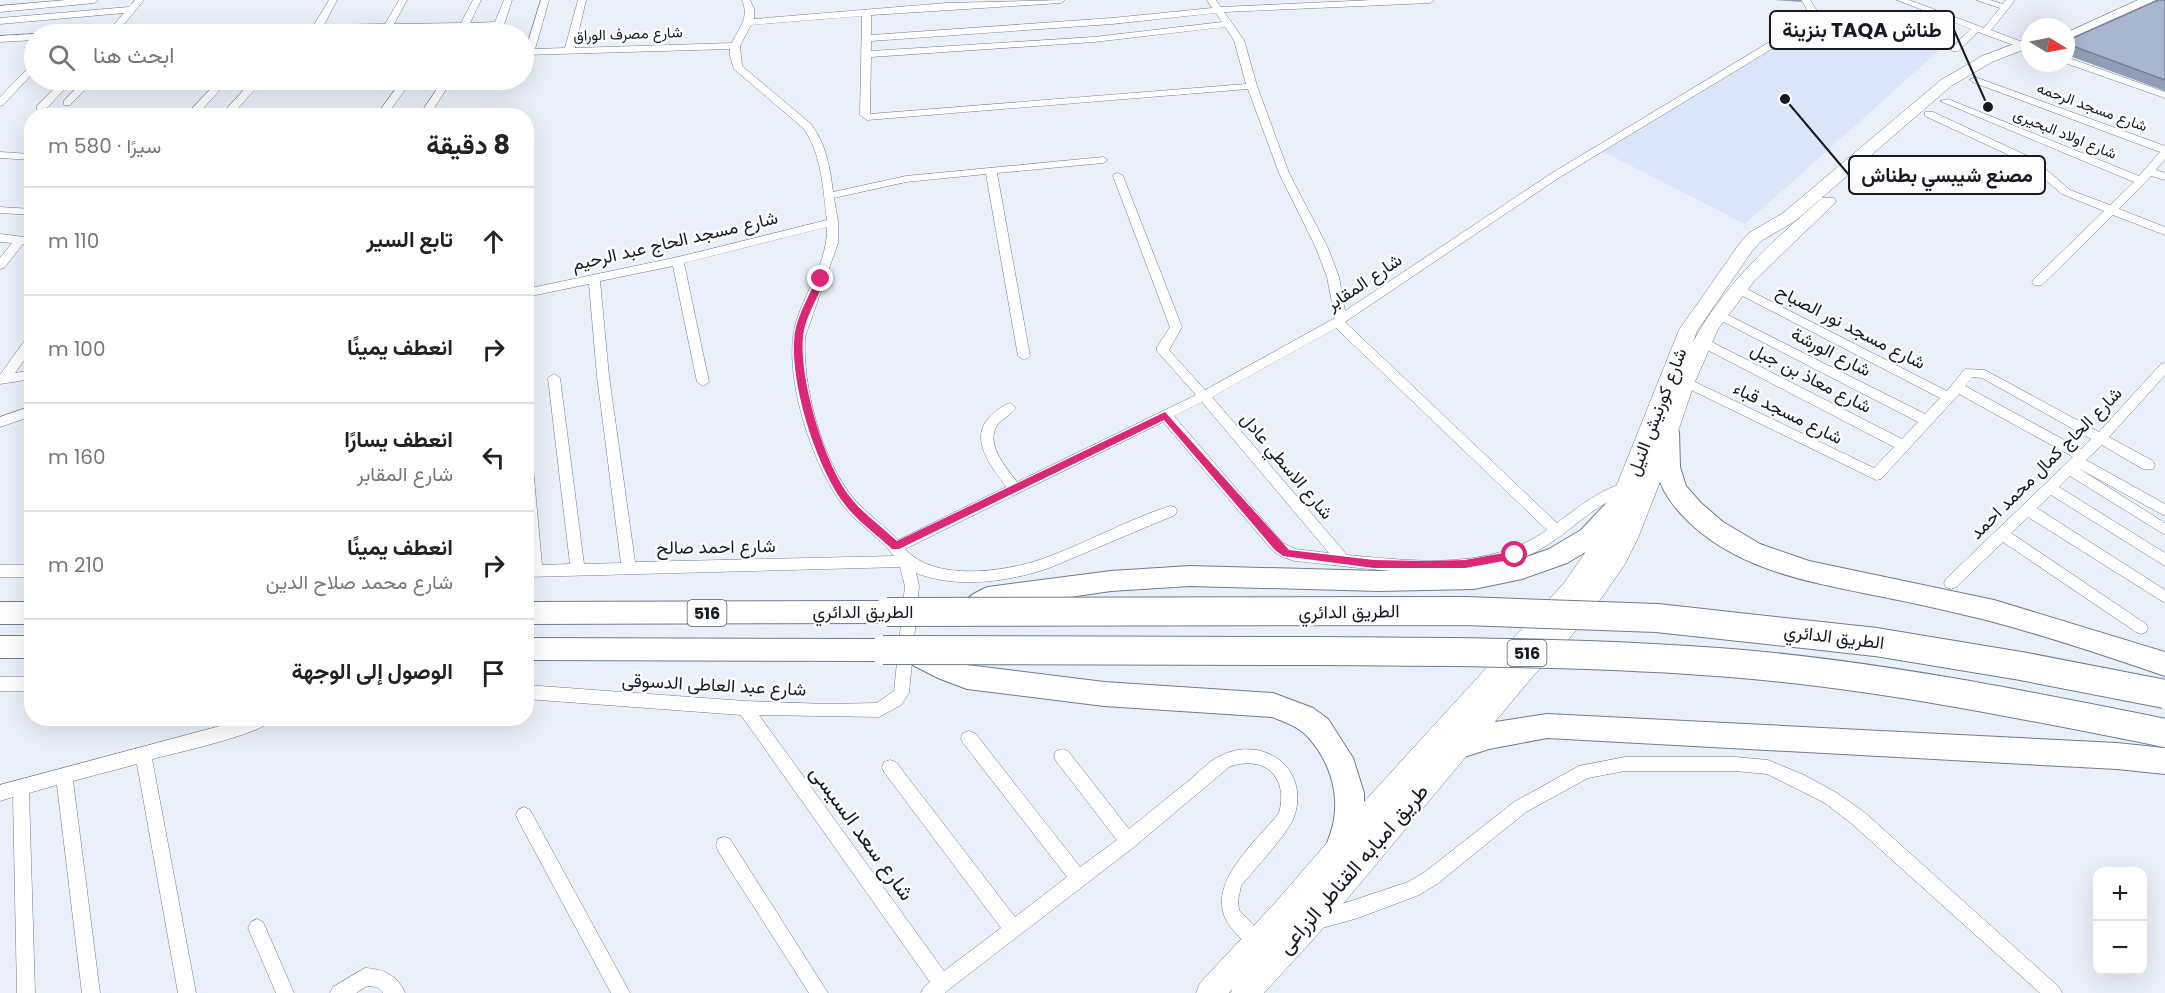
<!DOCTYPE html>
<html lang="ar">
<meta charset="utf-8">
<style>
body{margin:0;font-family:Poppins,Vazirmatn,sans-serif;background:#f6f6f6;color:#222;direction:rtl}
.controls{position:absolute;right:18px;bottom:18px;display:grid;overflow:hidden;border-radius:12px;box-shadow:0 6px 24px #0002}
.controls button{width:54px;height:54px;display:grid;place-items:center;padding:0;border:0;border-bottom:2px solid #e0e0e0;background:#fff;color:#222;font:30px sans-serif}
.compass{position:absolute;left:2021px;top:18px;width:54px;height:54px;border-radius:50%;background:#fff;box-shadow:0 6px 24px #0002;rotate:100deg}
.stop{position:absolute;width:18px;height:18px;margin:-14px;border:4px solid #db2777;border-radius:50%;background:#fff}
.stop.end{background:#db2777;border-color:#fff;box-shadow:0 2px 6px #0008}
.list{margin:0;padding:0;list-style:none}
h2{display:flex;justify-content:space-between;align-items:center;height:78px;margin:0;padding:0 24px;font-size:26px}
h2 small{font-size:20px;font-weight:400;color:#767676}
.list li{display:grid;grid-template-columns:39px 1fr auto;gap:18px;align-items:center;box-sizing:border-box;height:108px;padding:0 24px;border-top:2px solid #e0e0e0}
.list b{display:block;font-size:22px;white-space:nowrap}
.list p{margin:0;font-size:20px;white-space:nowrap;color:#767676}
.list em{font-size:20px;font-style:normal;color:#767676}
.icon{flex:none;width:33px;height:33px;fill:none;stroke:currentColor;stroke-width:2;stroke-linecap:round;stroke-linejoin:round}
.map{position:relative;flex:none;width:2165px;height:993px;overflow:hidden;direction:ltr}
.search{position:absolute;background:#fff;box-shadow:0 6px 24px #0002;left:24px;top:24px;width:510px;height:66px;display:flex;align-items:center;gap:15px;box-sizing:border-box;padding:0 21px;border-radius:33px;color:#767676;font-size:22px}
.panel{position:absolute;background:#fff;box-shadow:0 6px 24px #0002;left:24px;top:108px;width:510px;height:618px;border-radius:24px;direction:rtl}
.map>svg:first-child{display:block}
.built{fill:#dae5f9}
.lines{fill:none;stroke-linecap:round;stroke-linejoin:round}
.minor-casing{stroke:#6e7b93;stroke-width:1}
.primary-casing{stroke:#6e7b93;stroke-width:1}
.motorway-casing{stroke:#6e7b93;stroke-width:2}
.minor{fill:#fff;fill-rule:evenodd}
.primary{fill:#fff;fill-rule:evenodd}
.motorway{fill:#fff;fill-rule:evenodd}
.motorway-bridge-casing{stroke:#6e7b93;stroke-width:30;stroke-linecap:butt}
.motorway-bridge{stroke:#fff;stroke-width:28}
.wall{fill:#909db3}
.building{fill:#a8b6d0;stroke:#767f92;stroke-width:1.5}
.route{fill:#db2777}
.labels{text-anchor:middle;stroke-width:5;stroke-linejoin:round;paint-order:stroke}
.far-street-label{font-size:15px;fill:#141922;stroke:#fdfdfd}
.shield{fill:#fdfdfd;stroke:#5a5d64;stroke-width:1.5}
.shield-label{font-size:16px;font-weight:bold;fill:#141922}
.street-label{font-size:18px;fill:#141922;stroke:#fdfdfd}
.near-street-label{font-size:21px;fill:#141922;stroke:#fdfdfd}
.leader{fill:none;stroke:#141922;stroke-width:2}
.callout-dot{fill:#141922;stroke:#fdfdfd;stroke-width:2}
.callout{fill:#fdfdfd;stroke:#141922;stroke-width:2}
.callout-label{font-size:20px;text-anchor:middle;font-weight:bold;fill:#141922}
</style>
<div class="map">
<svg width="2165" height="993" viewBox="0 0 2165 993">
<rect width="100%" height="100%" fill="#eaf0fa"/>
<path class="built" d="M1826,14L1942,48L1745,224L1600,150Z"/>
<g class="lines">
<defs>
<path id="minor" d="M66,0H98L94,3L0,12V6Z
M135,0H144L119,30L314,25L329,0H337L324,25L385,24L399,0H407L394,24L461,23L473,0H481L470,23L495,22L504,0H512L501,34H493V28L163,34H72L77,31L109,30L124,13L0,24V18L129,7Z
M541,0H549L535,49L565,48L578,0H586L575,48L732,43C739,27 750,18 742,0H750L754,9V19L946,3L1065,0L1061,3L871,15V35L1112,18L1212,8L1207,0H1216L1221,7L1373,0H1434L1430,3L1224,12L1244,40L1257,86L1289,173L1328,248L1339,277L1345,311L1552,173L1806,20L1809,14L1802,0H1810L1819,14L1813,24L1560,177L1345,322L1557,523C1572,512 1614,478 1633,484L1635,488L1633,492C1620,497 1607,501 1596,509C1573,525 1553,545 1527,556C1458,585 1368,568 1295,561L1282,557L1273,551L1163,422L905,549C934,582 1004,572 1042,559C1085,544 1126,520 1170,506L1175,507L1177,511L1175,515L1049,568C1008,582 957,589 916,573L919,586L909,693L901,705L879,717L759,715L944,971L1001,928L884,772L882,767L884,762L890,760L896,762L1015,917L1067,877L963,743L961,738L963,733L969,731L975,733L1080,867L1117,840L1056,761L1054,756L1056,751L1062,749L1068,751L1129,829C1149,813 1169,796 1190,780C1199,772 1208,762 1218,757C1262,733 1311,768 1294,817C1289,832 1253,871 1241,886L1238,901L1239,910L1264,936L1267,942L1264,948L1258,951C1248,947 1240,938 1233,930C1198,890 1254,844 1279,813C1289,777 1264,754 1229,767L1134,847L948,990L945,993H921L924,987L930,982L741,715L526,699V685L745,701L826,704L877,703L894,691L905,586L900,567L526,577V462L533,467L542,565L570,564L548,378L554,374L560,378L584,564L621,563L597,376L589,284L526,297V289L678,257L827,220C823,190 822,153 803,128L734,69L730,56V49L524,55ZM1216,13L1222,22L1094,37L871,51V41L1112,24ZM862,16L860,115L867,120L1248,89L1279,173L1316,248L1327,277L1335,318L1205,390L1169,350L1182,327L1123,176L1118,173L1114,174L1113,176L1170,327L1157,347V351L1196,395L1017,482C1006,467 984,443 998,424C1003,418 1011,415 1016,408L1010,403C1001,406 993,413 987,420C970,442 993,468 1006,487L898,540C884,525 867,514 854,499C822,461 802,386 805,337L838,243V221L834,198L906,182L986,174L1018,356L1024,360L1030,356L997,173L1103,163L1108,160L1103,157L906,176L833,192C830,167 826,144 811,124L742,66L740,46L751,25ZM1225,27L1234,40L1246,84L870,114L871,57L1094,42ZM827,227C828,263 804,292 795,326C783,376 812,464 842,504C857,524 879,537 894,556L635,562L609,376L600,281L673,266L697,382L703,386L709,382L684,263ZM1336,328L1547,530C1489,571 1415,561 1347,555L1212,397ZM1202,402L1329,553L1295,549L1283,543L1174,416Z
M1897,0H1909L1984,28L2000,8L1976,0H1990L2003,4L2006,0H2015L1991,30L2030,45V51L1978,32L1958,51H1952V47L1971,29Z
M34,34V40L0,42V36Z
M2066,57L2165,92V98L2065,63Z
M34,64V72L3,105L0,106V97L31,65Z
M1975,77L2165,146V159L2156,170L2165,173V180L2151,176L2119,209L2165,227V235L2113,215L2042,285H2034L2032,282L2034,279L2104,211L2062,194L2026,163L1925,116V112H1933L2034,159L2070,190L2110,205L2134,182L1940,101L1948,99L2139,176L2160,152L1972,82L1970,80Z
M63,80H73L45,110H37V106Z
M84,80H94L70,105H64V101Z
M219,80H229L196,116H185Z
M253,80H263L231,116H220Z
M402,80H412L386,116H376Z
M443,80H452L429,116H419Z
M0,152L32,154V160L0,158Z
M0,207L32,209V215L0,213Z
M0,234L32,238V246L23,244L4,268L0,269V258L12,243L0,242Z
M1737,284L1947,391L1965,369L1985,370L2099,432L2161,364L2165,363V375L2109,437L2153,461L2155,465L2153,469H2143L2102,445L2086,460L2165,504V516L2078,468L2165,523V535L2070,476L2059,487L2165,553V566L2051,495L2037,508L2165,590V603L2028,517L2011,533L2146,624L2148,628L2146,632L2141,634L2136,632L2003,542L1956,587L1951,589L1946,587L1944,583L1946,579L2073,457L1959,394L1881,479L1876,480L1681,385L1679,382L1681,379H1689L1874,468L1894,447L1698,345L1696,342L1698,339H1706L1902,439L1918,422L1714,317L1712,314L1714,311L1718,310L1925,414L1940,398L1733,291L1731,288L1733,285ZM1972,377L1982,378L2091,439L2081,449L1965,386Z
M32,335V349L15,373L32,370V379L0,384V375L28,336Z
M32,406V416L0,427V417Z
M0,565H32V577H0Z
M0,677H32V691H0Z
M250,718H274C267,733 172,754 152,759L196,993H178L137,764L73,781L100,993H82L57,785L29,793L35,993H17L13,797L0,801V785Z
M1625,757H1735L1768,760L1804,775L1837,793L1864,812L2059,987L2062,993H2040L1852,824L1825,803L1767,774L1735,771H1625L1588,778L1526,812L1437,884L1419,895L1358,918L1315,930L1309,927L1306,921L1309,915L1408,882L1425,872L1514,802L1579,766Z
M524,807L530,810L630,993H611L518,820L516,815L518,810Z
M724,837L730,839L828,993H809L718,851L716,845L718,839Z
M257,919L263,922L294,993H276L248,928L251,922Z
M365,968C383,969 398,975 405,993H383L377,987L367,986L356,993H330L333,987Z"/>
<path id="primary" d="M2138,0H2156L2154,3L2066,42V33Z
M2030,38V47L1992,62L1951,86L1795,221L1761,241L1752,251L1697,331L1693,342C1724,284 1773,241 1822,198H1834L1836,202L1755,280L1718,329L1694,384L1667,464L1638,538L1625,564L1600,600L1569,639L1534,675L1318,934L1264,993H1231L1232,989L1229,993H1196L1200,983L1274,904L1332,837L1564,583L1596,537L1679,330L1740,243L1749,233L1783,213L1941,80L1982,56Z"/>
<path id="motorway" d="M1668,423L1676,426L1679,432L1680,467L1686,486L1701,503L1723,522L1760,544L1809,561L1994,600L2165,652V676C2106,656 2047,636 1986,620C1957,613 1928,606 1898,600C1822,584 1736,574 1681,514C1670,502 1660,487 1657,471C1655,457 1653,438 1660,426Z
M1621,495L1630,497L1633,504L1599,544L1567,563L1522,579L1474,589L1379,591L1190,586L1111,591L994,608L977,621L968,624L959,621L955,613C961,601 975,592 988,587L1111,571L1190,566L1379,571L1474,569L1521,559L1549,549L1581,530L1612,497Z
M887,601L896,604L900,612L896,620L887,623L526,624V602Z
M0,602H32V624H0Z
M0,636H32V658H0Z
M526,638L883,639L892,642L896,650L892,658L883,661L526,660Z
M910,640L967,665L1104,682L1273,693L1313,708L1328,719L1353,758L1364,793V820L1351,856L1341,860L1331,856L1326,846C1329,837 1333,828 1334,819C1339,790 1328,759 1308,737C1299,727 1285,722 1272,717L1104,706L967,689L938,678L901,659L897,651L901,643Z
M1547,714L2117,743L2165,748V774L2117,769L1547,738L1489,749L1461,758L1451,754L1447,745L1451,736L1489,723Z"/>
</defs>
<use href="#minor" class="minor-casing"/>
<use href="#primary" class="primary-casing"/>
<use href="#motorway" class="motorway-casing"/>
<use href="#minor" class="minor"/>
<use href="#primary" class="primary"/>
<use href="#motorway" class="motorway"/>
<defs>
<path id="motorway-bridge" d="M887,612L1465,611L1657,618L1876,642L2021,666L2165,694
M883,650C1030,650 1176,651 1323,651C1459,652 1595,652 1731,663C1877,675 2021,704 2165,733"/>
</defs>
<use href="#motorway-bridge" class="motorway-bridge-casing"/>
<use href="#motorway-bridge" class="motorway-bridge"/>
</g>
<path class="wall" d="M1775,0H1802L1801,2Z
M2165,0V91L2067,55L2066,56V41Z"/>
<path class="building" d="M2158,0H2165V80L2073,46L2070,49L2066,48V41Z"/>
<path class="route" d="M818,277L825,279C819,295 808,313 804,330C796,371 824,464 850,497C862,513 882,527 897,541L1165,412L1289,550L1374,560L1424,561L1465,560L1515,551L1520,555L1515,559L1465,568H1374L1283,556L1275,550L1164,420L899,549H892C876,534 855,519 843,502C815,464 788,378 795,332C798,315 810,293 818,277Z"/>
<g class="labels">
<g class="far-street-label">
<text transform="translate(628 34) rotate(-2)" y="5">شارع مصرف الوراق</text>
<text transform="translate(2092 107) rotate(20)" y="5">شارع مسجد الرحمه</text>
<text transform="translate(2065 134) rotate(22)" y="5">شارع اولاد البحيرى</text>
</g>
<g class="shield">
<rect x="687.5" y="600" width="39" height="26" rx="4.5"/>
<rect x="1507.5" y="640" width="39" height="26" rx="4.5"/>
</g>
<g class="shield-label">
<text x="707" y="619">516</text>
<text x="1527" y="659">516</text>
</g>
<g class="street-label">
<text transform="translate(675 241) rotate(-13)" y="6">شارع مسجد الحاج عبد الرحيم</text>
<text transform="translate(1364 282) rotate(-34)" y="6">شارع المقابر</text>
<text transform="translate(1851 327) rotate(27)" y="6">شارع مسجد نور الصباح</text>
<text transform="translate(1831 352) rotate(27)" y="6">شارع الورشة</text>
<text transform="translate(1811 378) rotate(27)" y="6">شارع معاذ بن جبل</text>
<text transform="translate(1657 412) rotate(-69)" y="6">شارع كورنيش النيل</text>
<text transform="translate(1788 413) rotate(26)" y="6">شارع مسجد قباء</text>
<text transform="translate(2046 463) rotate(-45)" y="6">شارع الحاج كمال محمد احمد</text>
<text transform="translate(1287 466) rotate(50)" y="6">شارع الاسطي عادل</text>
<text transform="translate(716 547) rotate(-1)" y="6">شارع احمد صالح</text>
<text x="863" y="618">الطريق الدائري</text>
<text transform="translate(1349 612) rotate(-1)" y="6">الطريق الدائري</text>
<text transform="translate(1834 637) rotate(7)" y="6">الطريق الدائري</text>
<text transform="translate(714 685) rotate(3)" y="6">شارع عبد العاطى الدسوقى</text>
</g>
<g class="near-street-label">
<text transform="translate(862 833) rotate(54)" y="7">شارع سعد السيسى</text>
<text transform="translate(1353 869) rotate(-49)" y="7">طريق امبابه القناطر الزراعى</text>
</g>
</g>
<path class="leader" d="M1988 107L1954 30M1785 99L1849 175"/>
<g class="callout-dot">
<circle cx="1988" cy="107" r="6"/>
<circle cx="1785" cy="99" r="6"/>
</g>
<g class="callout">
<rect x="1770" y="11" width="184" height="38" rx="6"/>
<rect x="1849" y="156" width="196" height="38" rx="6"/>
</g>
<g class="callout-label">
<text x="1862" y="37">بنزينة TAQA طناش</text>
<text x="1947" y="182">مصنع شيبسي بطناش</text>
</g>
</svg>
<div class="controls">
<button>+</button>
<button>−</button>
</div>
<svg class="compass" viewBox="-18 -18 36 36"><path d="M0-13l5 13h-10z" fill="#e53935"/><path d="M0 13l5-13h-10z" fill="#767676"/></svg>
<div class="stop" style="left:1515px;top:555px"></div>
<div class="stop end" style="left:821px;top:279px"></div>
<div class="search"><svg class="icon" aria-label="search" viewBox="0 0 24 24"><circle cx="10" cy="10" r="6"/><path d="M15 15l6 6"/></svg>ابحث هنا</div>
<section class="panel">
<h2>8 دقيقة<small>سيرًا · 580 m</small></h2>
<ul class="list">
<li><svg class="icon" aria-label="ahead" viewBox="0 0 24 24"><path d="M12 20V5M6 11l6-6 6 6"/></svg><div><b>تابع السير</b></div><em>110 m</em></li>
<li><svg class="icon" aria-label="right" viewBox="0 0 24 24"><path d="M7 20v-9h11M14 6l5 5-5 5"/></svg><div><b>انعطف يمينًا</b></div><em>100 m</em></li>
<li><svg class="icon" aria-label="left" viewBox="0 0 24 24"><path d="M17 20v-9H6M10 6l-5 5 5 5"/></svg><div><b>انعطف يسارًا</b><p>شارع المقابر</p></div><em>160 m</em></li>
<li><svg class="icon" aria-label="right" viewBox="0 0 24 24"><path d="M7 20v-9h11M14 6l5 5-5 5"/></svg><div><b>انعطف يمينًا</b><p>شارع محمد صلاح الدين</p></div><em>210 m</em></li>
<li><svg class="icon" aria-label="arrive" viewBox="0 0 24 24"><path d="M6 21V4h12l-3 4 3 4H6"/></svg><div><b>الوصول إلى الوجهة</b></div></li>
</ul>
</section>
</div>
